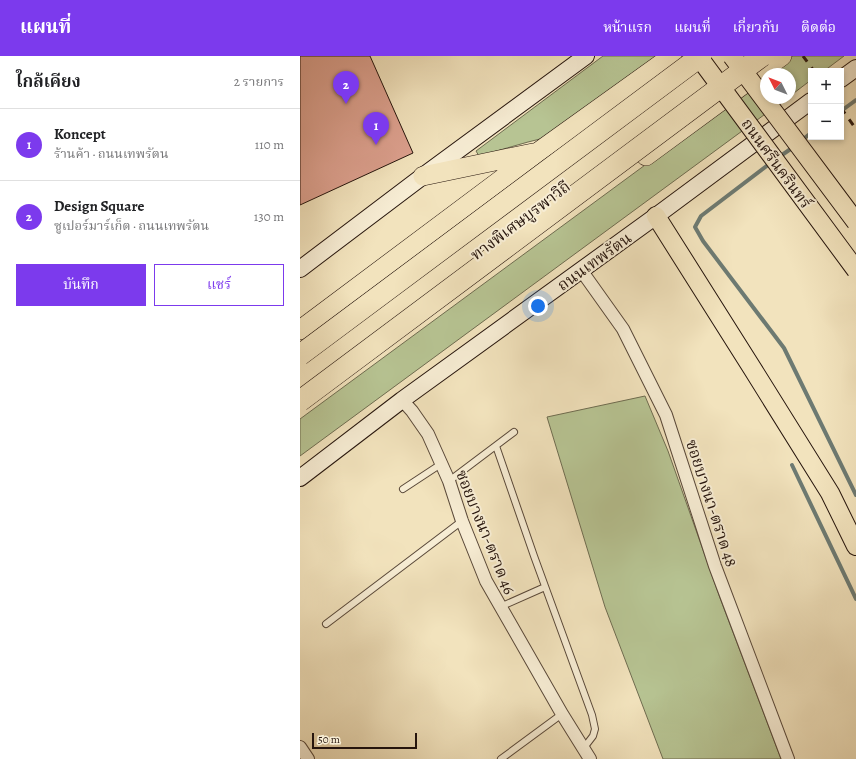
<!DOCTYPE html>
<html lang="th">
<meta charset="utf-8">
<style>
body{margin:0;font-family:Alegreya,"Noto Serif Thai",serif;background:#f6f6f6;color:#202124}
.controls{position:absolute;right:12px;top:12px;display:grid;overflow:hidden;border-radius:0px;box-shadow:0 2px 6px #0003}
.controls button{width:36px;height:36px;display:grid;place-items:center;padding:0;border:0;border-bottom:1px solid #e0e0e0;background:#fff;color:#202124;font:20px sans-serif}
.compass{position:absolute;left:460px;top:12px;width:36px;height:36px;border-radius:50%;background:#fff;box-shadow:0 2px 6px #0003;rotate:312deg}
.scale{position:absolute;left:12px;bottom:10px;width:105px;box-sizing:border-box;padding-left:4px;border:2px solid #26150d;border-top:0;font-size:11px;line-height:14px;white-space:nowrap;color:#26150d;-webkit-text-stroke:3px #f7edd4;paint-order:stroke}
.you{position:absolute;left:238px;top:250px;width:14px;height:14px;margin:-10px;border:3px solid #fff;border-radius:50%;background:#1a73e8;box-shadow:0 0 0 6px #1a73e833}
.badge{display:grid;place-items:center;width:26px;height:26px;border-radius:50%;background:#7c3aed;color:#fff;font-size:13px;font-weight:700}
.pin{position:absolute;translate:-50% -33px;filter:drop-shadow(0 1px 2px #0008)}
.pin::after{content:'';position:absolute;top:21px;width:14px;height:12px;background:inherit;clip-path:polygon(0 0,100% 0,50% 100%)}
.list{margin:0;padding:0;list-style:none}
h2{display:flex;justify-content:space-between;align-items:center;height:52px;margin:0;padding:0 16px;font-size:17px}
h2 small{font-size:13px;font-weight:400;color:#757577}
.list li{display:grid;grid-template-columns:26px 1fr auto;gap:12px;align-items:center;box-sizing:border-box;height:72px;padding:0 16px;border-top:1px solid #e0e0e0}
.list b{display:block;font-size:15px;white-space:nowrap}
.list p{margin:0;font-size:13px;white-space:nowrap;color:#757577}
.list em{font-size:13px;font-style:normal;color:#757577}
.actions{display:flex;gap:8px;padding:12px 16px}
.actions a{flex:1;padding:9px 0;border:1px solid #7c3aed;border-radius:0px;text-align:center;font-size:14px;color:#7c3aed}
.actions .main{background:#7c3aed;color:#fff}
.map{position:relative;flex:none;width:556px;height:703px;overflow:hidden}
header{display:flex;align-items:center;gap:24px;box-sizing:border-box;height:56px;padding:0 20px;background:#7c3aed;color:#fff}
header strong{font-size:19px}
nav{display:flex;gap:22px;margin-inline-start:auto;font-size:14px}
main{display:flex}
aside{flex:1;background:#fff}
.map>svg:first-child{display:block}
.green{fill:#b7c493;stroke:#6e6c50}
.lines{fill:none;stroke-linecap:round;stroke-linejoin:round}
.stream{stroke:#6d7a72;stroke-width:4}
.building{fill:#dca08e;stroke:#26150d}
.service-casing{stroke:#594839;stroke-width:8}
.minor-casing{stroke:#594839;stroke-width:14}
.secondary-casing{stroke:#26150d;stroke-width:18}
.primary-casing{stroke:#26150d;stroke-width:20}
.trunk-casing{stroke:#26150d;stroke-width:20}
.service{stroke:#f7edd4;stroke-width:6}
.minor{stroke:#f7edd4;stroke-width:12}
.secondary{stroke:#f7edd4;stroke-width:16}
.primary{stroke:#f2e3bd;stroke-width:18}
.trunk{stroke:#f2e3bd;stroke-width:19}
.rail{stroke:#26150d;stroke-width:3;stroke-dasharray:7 7;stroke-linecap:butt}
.primary-bridge-casing{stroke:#26150d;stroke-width:20;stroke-linecap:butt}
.motorway-bridge-casing{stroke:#26150d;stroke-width:22;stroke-linecap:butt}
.primary-bridge{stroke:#f2e3bd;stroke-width:18}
.motorway-bridge{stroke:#f2e3bd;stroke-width:21}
.labels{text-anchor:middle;stroke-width:4;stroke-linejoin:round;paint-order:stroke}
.street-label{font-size:16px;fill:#26150d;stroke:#f7edd4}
</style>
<header>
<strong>แผนที่</strong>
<nav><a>หน้าแรก</a><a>แผนที่</a><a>เกี่ยวกับ</a><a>ติดต่อ</a></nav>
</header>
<main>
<aside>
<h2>ใกล้เคียง<small>2 รายการ</small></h2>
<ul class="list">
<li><span class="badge">1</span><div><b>Koncept</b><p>ร้านค้า · ถนนเทพรัตน</p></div><em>110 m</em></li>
<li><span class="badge">2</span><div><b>Design Square</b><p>ซูเปอร์มาร์เก็ต · ถนนเทพรัตน</p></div><em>130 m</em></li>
</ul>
<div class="actions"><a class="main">บันทึก</a><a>แชร์</a></div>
</aside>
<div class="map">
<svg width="556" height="703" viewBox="0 0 556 703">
<rect width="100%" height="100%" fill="#f2e3bd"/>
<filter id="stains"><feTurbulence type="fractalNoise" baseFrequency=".005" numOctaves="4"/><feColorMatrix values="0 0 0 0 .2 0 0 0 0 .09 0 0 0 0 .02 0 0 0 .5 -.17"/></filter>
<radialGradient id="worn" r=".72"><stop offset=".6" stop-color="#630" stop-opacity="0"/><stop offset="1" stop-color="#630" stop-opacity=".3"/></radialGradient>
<path class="green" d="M303,0H361L248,81L228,86L179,100L176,95Z
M493,0H544L524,15H511V24L490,40V18H469Z
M466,20V42H487L0,400V363Z
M345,340L368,395L420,542L481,703H363L305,551L247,361Z"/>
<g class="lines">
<path class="stream" d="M541,55L556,44
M502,84L511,77
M479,101L495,90
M472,106L401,160L395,171L403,185L484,292L556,439
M492,409L556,543"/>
</g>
<path class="building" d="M0,0H70L113,97L0,149Z"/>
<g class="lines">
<defs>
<path id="service" d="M196,390L234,500L292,659L295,673L293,680L283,693
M149,425L214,376
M103,433L141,408
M200,551L245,531
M26,568L162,465
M201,703L262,658"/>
<path id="minor" d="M281,214L323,273L366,359L415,510L488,703
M102,344L112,355L128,378L149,425L162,465L186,525L262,658L290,703
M0,691L8,703"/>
<path id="secondary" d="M541,23L556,12
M0,213L123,120L286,0
M0,422L102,344L356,160L511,45"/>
<path id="primary" d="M356,160L452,312L530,437L556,490"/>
<path id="trunk" d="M346,100L482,0
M123,120L233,97
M0,274L238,96L372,0"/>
</defs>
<use href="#service" class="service-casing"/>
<use href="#minor" class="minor-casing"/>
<use href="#secondary" class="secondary-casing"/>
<use href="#primary" class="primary-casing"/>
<use href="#trunk" class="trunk-casing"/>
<use href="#service" class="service"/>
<use href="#minor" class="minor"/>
<use href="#secondary" class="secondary"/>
<use href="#primary" class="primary"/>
<use href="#trunk" class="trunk"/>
<path class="rail" d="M503,0L514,15
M541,52L556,73"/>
<defs>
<path id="primary-bridge" d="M398,0L556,214
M432,0L556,166"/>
<path id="motorway-bridge" d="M0,299L401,0
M0,345L462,0"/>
</defs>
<use href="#primary-bridge" class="primary-bridge-casing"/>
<use href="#motorway-bridge" class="motorway-bridge-casing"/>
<use href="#primary-bridge" class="primary-bridge"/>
<use href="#motorway-bridge" class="motorway-bridge"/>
</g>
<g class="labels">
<g class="street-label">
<text transform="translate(477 107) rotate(54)" y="6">ถนนศรีนครินทร์</text>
<text transform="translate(220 164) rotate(-37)" y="6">ทางพิเศษบูรพาวิถี</text>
<text transform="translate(294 205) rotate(-36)" y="6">ถนนเทพรัตน</text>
<text transform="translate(412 447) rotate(72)" y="6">ซอยบางนา-ตราด 48</text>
<text transform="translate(186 476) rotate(68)" y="6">ซอยบางนา-ตราด 46</text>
</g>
</g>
<rect width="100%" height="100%" filter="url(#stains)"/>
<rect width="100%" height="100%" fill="url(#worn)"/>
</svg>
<div class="controls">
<button>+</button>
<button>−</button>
</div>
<svg class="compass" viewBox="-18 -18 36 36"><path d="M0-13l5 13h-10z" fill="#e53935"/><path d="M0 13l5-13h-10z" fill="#757577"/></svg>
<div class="scale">50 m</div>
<div class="you"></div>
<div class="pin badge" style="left:76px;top:89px">1</div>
<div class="pin badge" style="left:46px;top:48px">2</div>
</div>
</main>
